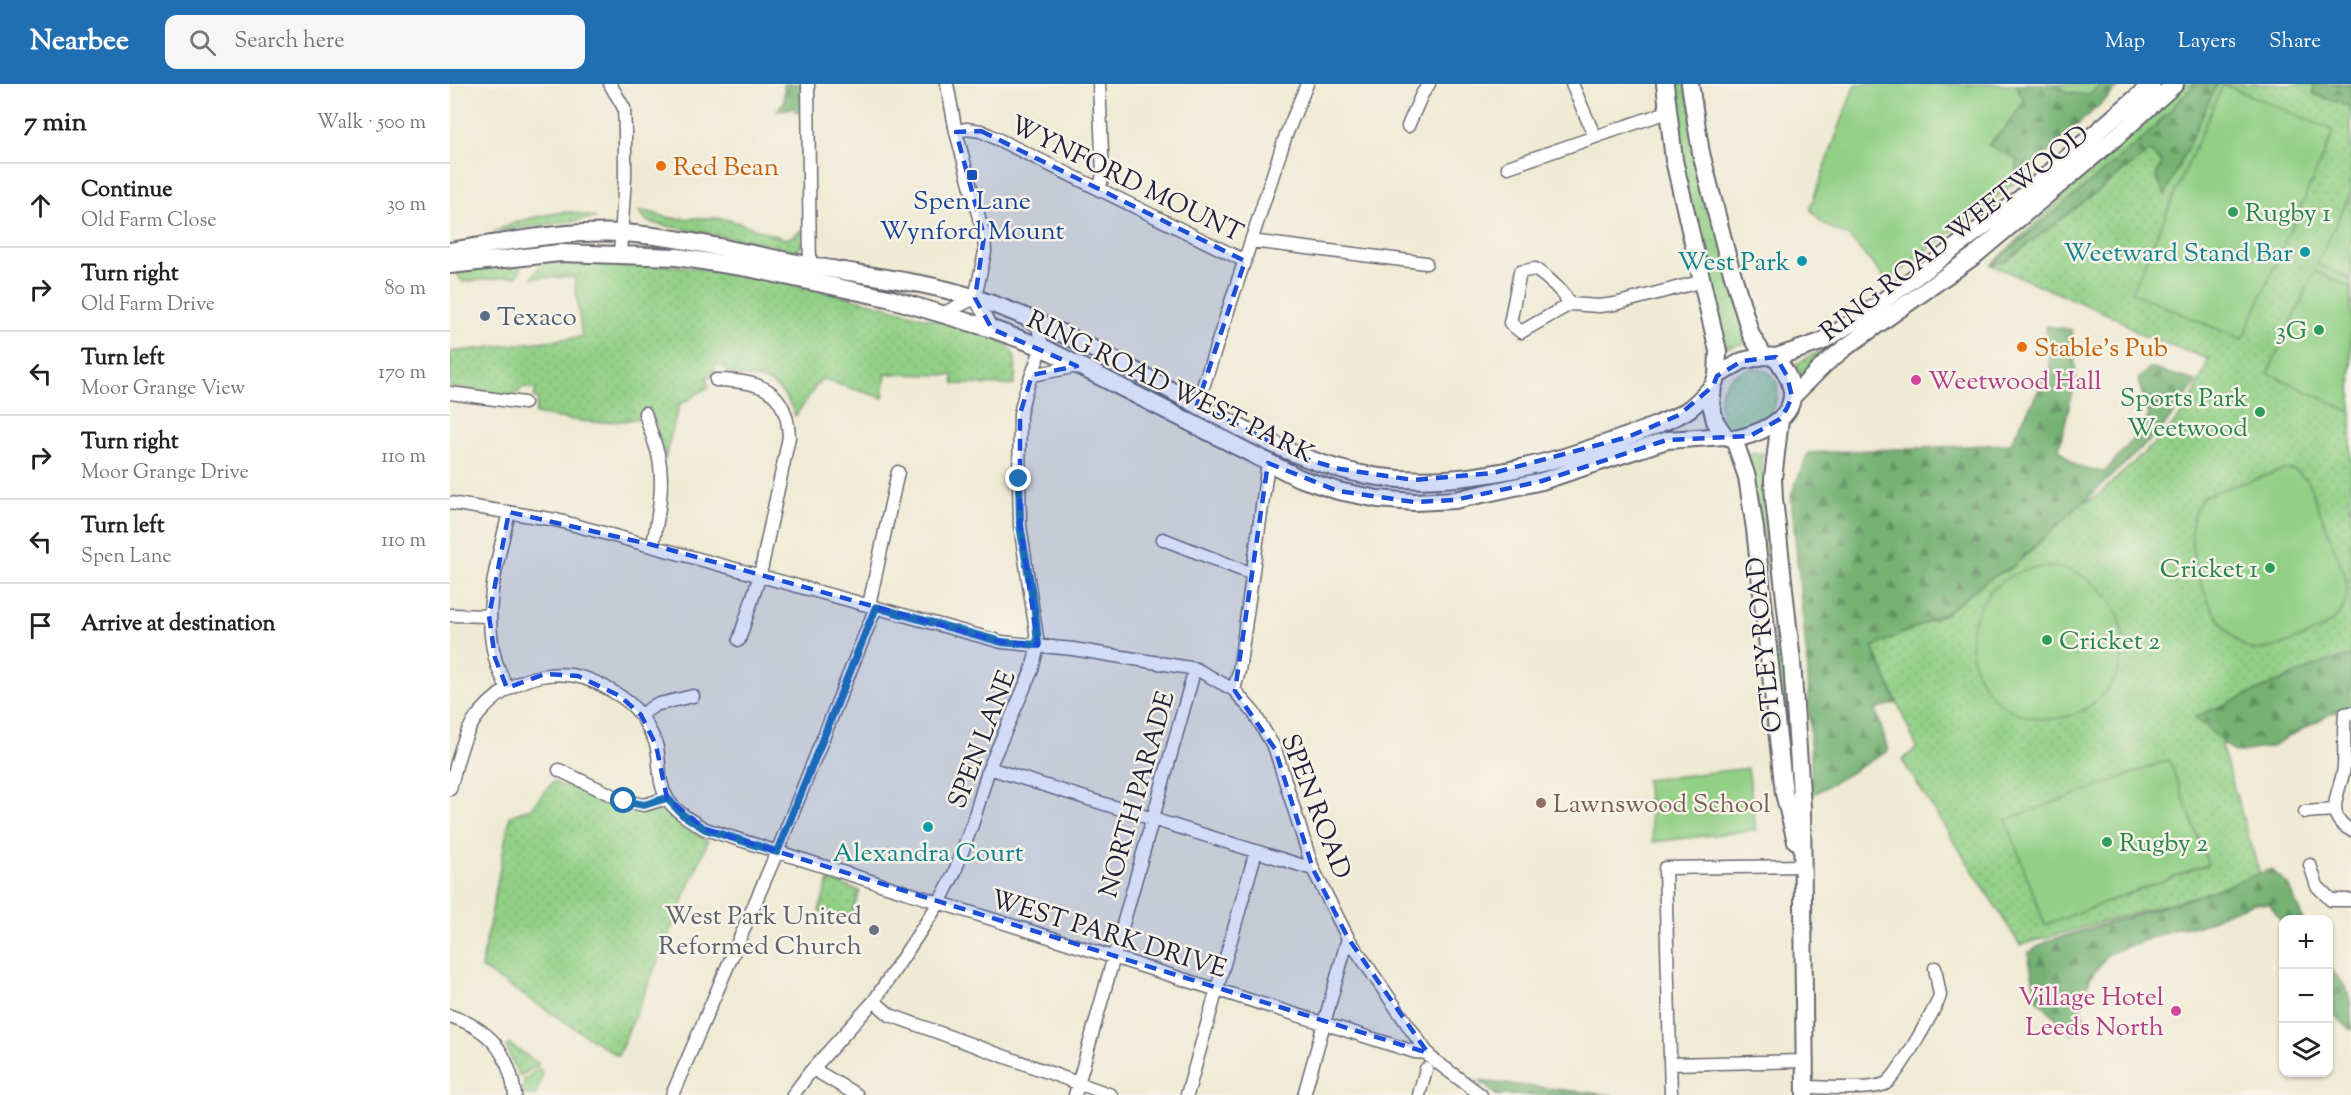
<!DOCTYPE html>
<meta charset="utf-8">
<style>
body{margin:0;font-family:"Sorts Mill Goudy",serif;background:#f6f6f6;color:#222}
.controls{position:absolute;right:18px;bottom:18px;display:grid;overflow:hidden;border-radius:12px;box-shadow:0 2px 4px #0004}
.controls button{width:54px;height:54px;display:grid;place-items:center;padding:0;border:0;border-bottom:2px solid #e0e0e0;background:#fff;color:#222;font:30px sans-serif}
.stop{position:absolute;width:18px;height:18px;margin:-14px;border:4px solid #1f6fb2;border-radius:50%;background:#fff}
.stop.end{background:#1f6fb2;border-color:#fff;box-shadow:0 2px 6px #0008}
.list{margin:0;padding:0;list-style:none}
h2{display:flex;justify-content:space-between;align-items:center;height:78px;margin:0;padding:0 24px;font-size:26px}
h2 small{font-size:20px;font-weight:400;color:#767676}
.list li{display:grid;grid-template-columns:39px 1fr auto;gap:18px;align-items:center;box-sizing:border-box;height:84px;padding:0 24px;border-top:2px solid #e0e0e0}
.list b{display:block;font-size:22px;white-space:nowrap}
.list p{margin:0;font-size:20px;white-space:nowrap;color:#767676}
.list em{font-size:20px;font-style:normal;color:#767676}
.icon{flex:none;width:33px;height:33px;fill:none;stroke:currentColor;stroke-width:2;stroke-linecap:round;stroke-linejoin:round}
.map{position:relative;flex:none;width:1901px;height:1011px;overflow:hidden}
header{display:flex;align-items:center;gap:36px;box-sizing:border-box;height:84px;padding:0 30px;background:#1f6fb2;color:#fff}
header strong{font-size:28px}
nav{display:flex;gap:33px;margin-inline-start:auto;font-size:21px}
.search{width:420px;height:54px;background:#f6f6f6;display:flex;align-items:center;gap:15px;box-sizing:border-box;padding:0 21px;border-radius:12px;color:#767676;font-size:22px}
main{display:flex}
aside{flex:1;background:#fff}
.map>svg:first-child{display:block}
.grass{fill:url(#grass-dots);stroke:#5a7960;stroke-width:1.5}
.forest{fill:url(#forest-firs);stroke:#4c6a57;stroke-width:1.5}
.pitch{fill:#92d086;stroke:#5a7960;stroke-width:1.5}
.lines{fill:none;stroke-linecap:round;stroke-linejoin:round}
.minor-casing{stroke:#6a6870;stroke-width:15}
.highway-casing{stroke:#6a6870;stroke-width:20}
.minor{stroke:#fff;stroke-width:12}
.highway{stroke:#fff;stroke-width:16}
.route{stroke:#1f6fb2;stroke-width:8}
.marked{fill:#1d4ed8;fill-opacity:0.2;stroke:#1d4ed8;stroke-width:4.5;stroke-dasharray:12 8;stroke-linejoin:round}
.food-dot{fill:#e8710a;stroke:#f7f3e8;stroke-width:2}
.transit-dot{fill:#1a4fb4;stroke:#f7f3e8;stroke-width:2}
.leisure-dot{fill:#2e9e5b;stroke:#f7f3e8;stroke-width:2}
.culture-dot{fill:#0f9aa8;stroke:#f7f3e8;stroke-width:2}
.service-dot{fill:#5c6f8a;stroke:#f7f3e8;stroke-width:2}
.hotel-dot{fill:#d1479c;stroke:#f7f3e8;stroke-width:2}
.education-dot{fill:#8d6e63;stroke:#f7f3e8;stroke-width:2}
.worship-dot{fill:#6b7280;stroke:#f7f3e8;stroke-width:2}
.labels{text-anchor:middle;stroke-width:5;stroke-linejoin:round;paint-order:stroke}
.food-label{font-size:26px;fill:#c56008;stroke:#f7f3e8;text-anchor:start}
.street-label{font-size:26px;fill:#22223b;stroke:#f7f3e8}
.transit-label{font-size:26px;fill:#164399;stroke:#f7f3e8}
.leisure-label{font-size:26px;fill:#27864d;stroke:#f7f3e8;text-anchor:start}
.culture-label{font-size:26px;fill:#0d838f;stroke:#f7f3e8;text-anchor:end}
.service-label{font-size:26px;fill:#4e5e75;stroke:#f7f3e8;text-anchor:start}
.hotel-label{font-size:26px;fill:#b23c85;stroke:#f7f3e8;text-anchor:start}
.education-label{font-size:26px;fill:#785e54;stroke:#f7f3e8;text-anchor:start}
.worship-label{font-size:26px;fill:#5b616d;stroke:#f7f3e8;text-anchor:end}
</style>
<header>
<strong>Nearbee</strong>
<div class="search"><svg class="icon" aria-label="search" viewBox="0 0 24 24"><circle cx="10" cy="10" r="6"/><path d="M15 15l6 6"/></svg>Search here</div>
<nav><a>Map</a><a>Layers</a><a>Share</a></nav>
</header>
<main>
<aside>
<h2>7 min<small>Walk · 500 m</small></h2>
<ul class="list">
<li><svg class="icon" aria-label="ahead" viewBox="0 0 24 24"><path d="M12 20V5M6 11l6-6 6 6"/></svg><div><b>Continue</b><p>Old Farm Close</p></div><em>30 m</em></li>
<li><svg class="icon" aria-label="right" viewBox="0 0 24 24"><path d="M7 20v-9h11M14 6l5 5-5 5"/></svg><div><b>Turn right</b><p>Old Farm Drive</p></div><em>80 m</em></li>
<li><svg class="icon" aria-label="left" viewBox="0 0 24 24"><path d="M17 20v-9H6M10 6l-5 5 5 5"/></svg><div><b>Turn left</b><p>Moor Grange View</p></div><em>170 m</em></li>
<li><svg class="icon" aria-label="right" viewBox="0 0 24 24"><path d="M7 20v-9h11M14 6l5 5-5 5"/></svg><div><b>Turn right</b><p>Moor Grange Drive</p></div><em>110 m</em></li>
<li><svg class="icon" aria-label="left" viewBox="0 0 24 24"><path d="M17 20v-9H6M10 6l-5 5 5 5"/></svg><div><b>Turn left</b><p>Spen Lane</p></div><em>110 m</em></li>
<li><svg class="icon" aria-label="arrive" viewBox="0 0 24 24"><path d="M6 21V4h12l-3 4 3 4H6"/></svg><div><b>Arrive at destination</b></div></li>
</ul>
</aside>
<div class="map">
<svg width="1901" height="1011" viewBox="0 0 1901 1011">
<defs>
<pattern id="grass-dots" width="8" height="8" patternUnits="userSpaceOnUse" patternTransform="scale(1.5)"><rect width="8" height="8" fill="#92d086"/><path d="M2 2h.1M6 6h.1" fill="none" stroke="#7eb275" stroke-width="1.8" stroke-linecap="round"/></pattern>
<pattern id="forest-firs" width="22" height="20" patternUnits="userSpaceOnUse" patternTransform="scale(1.5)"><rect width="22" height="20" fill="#75b273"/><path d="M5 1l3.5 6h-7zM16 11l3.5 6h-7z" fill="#609060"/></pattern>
</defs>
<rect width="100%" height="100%" fill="#f7f3e8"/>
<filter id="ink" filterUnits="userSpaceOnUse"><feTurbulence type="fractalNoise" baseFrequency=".0167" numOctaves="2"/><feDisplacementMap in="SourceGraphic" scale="12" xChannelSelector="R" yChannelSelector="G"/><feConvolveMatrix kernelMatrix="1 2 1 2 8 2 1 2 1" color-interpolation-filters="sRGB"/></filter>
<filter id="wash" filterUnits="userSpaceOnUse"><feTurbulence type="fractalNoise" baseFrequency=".008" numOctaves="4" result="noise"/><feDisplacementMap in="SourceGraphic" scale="24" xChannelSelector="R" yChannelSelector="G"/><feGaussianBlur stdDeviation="1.35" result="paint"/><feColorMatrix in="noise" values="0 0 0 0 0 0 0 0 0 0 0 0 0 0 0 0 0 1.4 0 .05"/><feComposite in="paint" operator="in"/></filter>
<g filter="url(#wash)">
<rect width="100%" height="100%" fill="#efead3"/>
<path class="grass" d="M1220,0H1235L1298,259L1275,264L1225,53Z
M1734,0H1901V607L1881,613L1771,661L1811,794L1570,861L1452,676L1467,664L1423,563L1496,529L1538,495L1563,483L1631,419L1647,412L1717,348L1739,321L1759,275L1689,250L1667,234L1541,181Z
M189,127C201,127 210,132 221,134C239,136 256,132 273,135C292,138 316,150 336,155L345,151L352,145L351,163L345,166L212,141L198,138Z
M122,128L146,134L44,148C69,136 94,129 122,128Z
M138,176L149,181C168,174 189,179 208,180C325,190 438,222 549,255C568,267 567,280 564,301L504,300L503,291L436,290L433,314L371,295L345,332C339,314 327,298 306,294C297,292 287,293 278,290L274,281H265L263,290L256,294L259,303L229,321L215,374L202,330C162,344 125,337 85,330L88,315L84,313L86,305L72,303L68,309L62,311L0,303V268L132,253L124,193L82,194C91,170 117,177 138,176Z
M69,180L71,185L67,192L13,198L7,190V188Z
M1384,259L1387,264L1351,294L1346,280Z
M1305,284C1354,292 1312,360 1283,344C1264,333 1266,304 1283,292C1289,287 1297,286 1305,284Z
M1311,369L1313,370L1311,375L1331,518H1322L1313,451L1297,371Z
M1334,543L1347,717L1341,718L1323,544Z
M103,698L113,702L124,699L178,726L194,730L216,725L236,744L258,757L168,972L31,884L60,732L81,724Z
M379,796L410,807L399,836L369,827Z
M59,960L88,979V982L69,992L56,963Z
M90,985L92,992L86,1011H73L74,995Z"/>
<path class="forest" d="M334,0H351L352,28H345L344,24L327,27L334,18Z
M1566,0H1604L1617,8L1638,11L1651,0H1672L1566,98L1567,76L1538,62L1557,41L1574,17Z
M1745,0H1767L1715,111L1706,92L1712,78L1699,68L1556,177L1541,181L1696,52Z
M1864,0H1901V23L1863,10Z
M1596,242L1622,246L1626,294L1609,364C1623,383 1631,386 1655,388L1679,360L1699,332L1688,296L1699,284L1747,297L1712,345L1563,483L1537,496L1496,529L1423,563L1447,619L1426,625L1438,667L1362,711L1358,588L1341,411L1358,369L1560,360L1600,284Z
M1901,572V624L1880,630L1820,663L1785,669L1745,633L1874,578Z
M1821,785L1838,801L1853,835L1834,836L1833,840L1820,820L1804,819L1776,829L1749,842L1727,844L1658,870L1641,893L1631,916L1635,945L1622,950L1587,915L1578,869L1598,857L1751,811Z
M1878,882C1901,907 1901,910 1901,946L1879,926Z
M1029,997L1163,1011H1046Z"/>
<path class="pitch" d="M1405,0H1566L1574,17L1557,41L1538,61L1567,76L1566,98L1437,197L1399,153L1372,140L1360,124Z
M1604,0H1651L1638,11L1617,8Z
M1773,0L1884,47L1792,256L1682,208Z
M1901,108V195L1867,180Z
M1865,187L1901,204V328L1818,289Z
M1833,386H1844L1858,397L1896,494C1898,508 1897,522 1887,533C1874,547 1815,572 1798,564C1760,546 1719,443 1756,411Z
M1521 559a76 76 0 1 1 152 0a76 76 0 1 1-152 0Z
M1719,676L1758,780L1595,841L1556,736Z
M1298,684L1306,746L1203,758L1196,696Z"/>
</g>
<g filter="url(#ink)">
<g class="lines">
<defs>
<path id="minor" d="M160,0L174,24L175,47V93L170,169
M358,0L360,189
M497,0L506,48L534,152L535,168L525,214L542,245
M649,0L653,91L649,106
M1122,0L1145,53
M958,42L972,10L979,0
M506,48L516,45L531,47L795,177
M1058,83L1217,28
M801,157L976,179
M1120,220L1071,248L1060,239L1070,188L1085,185C1098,194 1112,206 1120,220L1149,222L1165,220L1253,197
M492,230L525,214
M582,291L628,282
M266,296C309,297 337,304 339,353L310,491L289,556
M0,309L74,319
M747,321L836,51L857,0
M195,329C199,343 204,356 208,370C215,401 208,431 203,461
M0,419L106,436L552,558L623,565L746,585L784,606L804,629L825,665L863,785L898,854L980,973L1031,1011
M713,455L802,490
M419,521L448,388
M0,531L39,532
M57,604C53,594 47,584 45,574C32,524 48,476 59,428
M784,606L789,587L818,379
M1901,629L1895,630C1893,648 1895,665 1894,683C1892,706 1871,731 1901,746
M191,631L205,621L243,612
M539,684L863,785
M109,686L174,717L194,721L217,714
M0,705C7,680 12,649 30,629C64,590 114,577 160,606C171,612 184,621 191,632C196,640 203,651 206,660C211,677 207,698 217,714C225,728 242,737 255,745L965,968L978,969
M1855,728L1885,726
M1860,781L1867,802L1881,816H1901
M424,917L440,931L661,1011
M0,932C41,945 59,969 65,1011
M1220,980L1355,977
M363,985L407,1011
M1355,1003C1375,1003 1417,1007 1435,1000C1447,994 1480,933 1488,917L1490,911L1485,884
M222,1011L327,768L426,523
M343,1011L360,988L424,917L489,819L504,790L523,738L539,684L582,586L588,561L570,441L569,395L570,330L575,309L592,263L587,237
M625,1011L742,595
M737,1011L806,767
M854,1011L898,854
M969,1011L976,985
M1221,1011L1215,784L1351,782"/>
<path id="highway" d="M1215,0L1224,76L1268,267L1267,292
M1240,0L1251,69L1278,175L1301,251L1314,272
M0,167C57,158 114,146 173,149C237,153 300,171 364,182C418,192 475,197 528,215C604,240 673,281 744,319C802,351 862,384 929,393C992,401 1054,390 1114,373C1146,363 1178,353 1209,340C1218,335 1230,332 1239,325C1247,319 1255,310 1263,302
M0,181L110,169L227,173L298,184L438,214L542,245L592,263L849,394L888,407L928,415L964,418L1005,416L1092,397L1217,356L1275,352L1284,355
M1342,313L1375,280L1396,263L1524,172L1666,53L1725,0
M1330,335L1323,395L1324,415L1342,578L1352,724L1355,1011
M1275,352L1265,337L1261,320L1263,302L1267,292L1292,277L1314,272L1326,273L1371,258L1410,234L1565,119L1702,0
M1284,355L1297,393L1305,445L1334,709L1346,757
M1284,355C1305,351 1341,338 1342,312C1343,298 1333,284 1326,273"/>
</defs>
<use href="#minor" class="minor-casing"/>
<use href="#highway" class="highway-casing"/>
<use href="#minor" class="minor"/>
<use href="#highway" class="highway"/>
</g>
</g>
<g class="lines" filter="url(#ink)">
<path class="route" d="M174,717L194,721L217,714L233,731L255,745L327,768L426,523L552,558L588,561L585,528L570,441L569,395"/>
</g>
<path class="marked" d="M531,47L795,177L747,321L856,375L890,385L964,396L1043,389L1178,353L1229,331L1263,302L1267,292L1292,277L1326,273L1337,292L1342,313L1337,324L1330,335L1300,352L1217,356L1092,397L1005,416L964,418L888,407L818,379L785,607L825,665L863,785L898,854L978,969L255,745L217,714L206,661L191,631L170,612L128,592L95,590L57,604L45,574L39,532L59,428L203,461L552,558L588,561L570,441V330L582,291L627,282L542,245L525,214L534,152L506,48Z"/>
<g class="food-dot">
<circle cx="211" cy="82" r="6"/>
<circle cx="1572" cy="263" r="6"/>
</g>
<rect class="transit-dot" x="516" y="85" width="12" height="12" rx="3"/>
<g class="leisure-dot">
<circle cx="1783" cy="128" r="6"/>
<circle cx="1869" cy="246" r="6"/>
<circle cx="1810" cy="328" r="6"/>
<circle cx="1820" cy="484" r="6"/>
<circle cx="1597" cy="556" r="6"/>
<circle cx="1657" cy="758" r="6"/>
</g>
<g class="culture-dot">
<circle cx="1855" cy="168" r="6"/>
<circle cx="1352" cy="177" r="6"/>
<circle cx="478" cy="743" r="6"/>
</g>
<circle class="service-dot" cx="35" cy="232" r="6"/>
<g class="hotel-dot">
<circle cx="1466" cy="296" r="6"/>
<circle cx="1726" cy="927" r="6"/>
</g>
<circle class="education-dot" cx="1091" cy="719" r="6"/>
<circle class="worship-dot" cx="424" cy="846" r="6"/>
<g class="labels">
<g class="food-label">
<text x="223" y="91">Red Bean</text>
<text x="1584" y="272">Stable's Pub</text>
</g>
<g class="street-label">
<text transform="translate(677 94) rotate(26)" y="9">WYNFORD MOUNT</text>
<text transform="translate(1504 148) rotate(-38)" y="9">RING ROAD WEETWOOD</text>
<text transform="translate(721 302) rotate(26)" y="9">RING ROAD WEST PARK</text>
<text transform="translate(1313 561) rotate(-96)" y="9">OTLEY ROAD</text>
<text transform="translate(531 655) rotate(-69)" y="9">SPEN LANE</text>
<text transform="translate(686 710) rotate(-74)" y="9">NORTH PARADE</text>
<text transform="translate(867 722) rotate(69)" y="9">SPEN ROAD</text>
<text transform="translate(659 849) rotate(17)" y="9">WEST PARK DRIVE</text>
</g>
<g class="transit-label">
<text x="522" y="125">Spen Lane<tspan x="522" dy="30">Wynford Mount</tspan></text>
</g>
<g class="leisure-label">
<text x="1795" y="137">Rugby 1</text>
<text x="1857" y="255" text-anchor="end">3G</text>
<text x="1798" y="322" text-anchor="end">Sports Park<tspan x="1798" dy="30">Weetwood</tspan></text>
<text x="1808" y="493" text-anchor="end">Cricket 1</text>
<text x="1609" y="565">Cricket 2</text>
<text x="1669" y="767">Rugby 2</text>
</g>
<g class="culture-label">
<text x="1843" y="177">Weetward Stand Bar</text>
<text x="1340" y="186">West Park</text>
<text x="478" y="777" text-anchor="middle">Alexandra Court</text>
</g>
<g class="service-label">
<text x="47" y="241">Texaco</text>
</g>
<g class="hotel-label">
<text x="1478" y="305">Weetwood Hall</text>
<text x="1714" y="921" text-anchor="end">Village Hotel<tspan x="1714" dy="30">Leeds North</tspan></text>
</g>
<g class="education-label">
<text x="1103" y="728">Lawnswood School</text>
</g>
<g class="worship-label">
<text x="412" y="840">West Park United<tspan x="412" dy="30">Reformed Church</tspan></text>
</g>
</g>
</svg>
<div class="controls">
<button>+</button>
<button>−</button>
<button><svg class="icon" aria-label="layers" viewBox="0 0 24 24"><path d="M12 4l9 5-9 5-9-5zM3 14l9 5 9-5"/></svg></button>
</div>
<div class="stop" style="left:174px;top:717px"></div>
<div class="stop end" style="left:569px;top:395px"></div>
</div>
</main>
